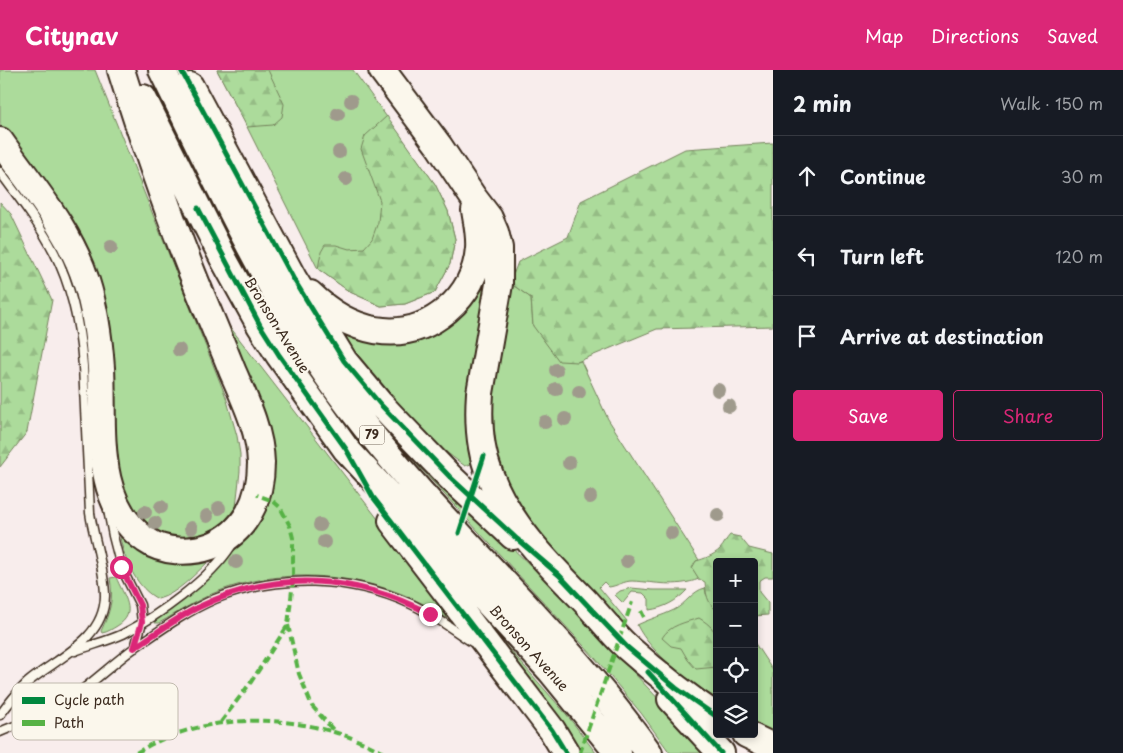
<!DOCTYPE html>
<meta charset="utf-8">
<style>
body{margin:0;font-family:"Playpen Sans",sans-serif;background:#20242c;color:#f1f3f6}
.controls{position:absolute;right:15px;bottom:15px;display:grid;overflow:hidden;border-radius:5px;box-shadow:0 2px 8px #0003}
.controls button{width:45px;height:45px;display:grid;place-items:center;padding:0;border:0;border-bottom:1px solid #363941;background:#171b24;color:#f1f3f6;font:25px sans-serif}
.stop{position:absolute;width:15px;height:15px;margin:-11px;border:4px solid #db2777;border-radius:50%;background:#fff}
.stop.end{background:#db2777;border-color:#fff;box-shadow:0 1px 5px #0008}
.list{margin:0;padding:0;list-style:none}
h2{display:flex;justify-content:space-between;align-items:center;height:65px;margin:0;padding:0 20px;font-size:21px}
h2 small{font-size:16px;font-weight:400;color:#9ea1a6}
.list li{display:grid;grid-template-columns:32px 1fr auto;gap:15px;align-items:center;box-sizing:border-box;height:80px;padding:0 20px;border-top:1px solid #363941}
.list b{display:block;font-size:19px;white-space:nowrap}
.list em{font-size:16px;font-style:normal;color:#9ea1a6}
.actions{display:flex;gap:10px;padding:15px 20px}
.actions a{flex:1;padding:11px 0;border:1px solid #db2777;border-radius:5px;text-align:center;font-size:18px;color:#db2777}
.actions .main{background:#db2777;color:#fff}
.icon{flex:none;width:28px;height:28px;fill:none;stroke:currentColor;stroke-width:2;stroke-linecap:round;stroke-linejoin:round}
.map{position:relative;flex:none;width:773px;height:683px;overflow:hidden}
header{display:flex;align-items:center;gap:30px;box-sizing:border-box;height:70px;padding:0 25px;background:#db2777;color:#fff}
header strong{font-size:24px}
nav{display:flex;gap:28px;margin-inline-start:auto;font-size:18px}
main{display:flex}
aside{flex:1;background:#171b24}
.map>svg:first-child{display:block}
.green{fill:#acdb9b;stroke:#74825c}
.forest{fill:url(#forest-firs);stroke:#74825c}
.lines{fill:none;stroke-linecap:round;stroke-linejoin:round}
.lane-casing{stroke:#3b2a1e;stroke-width:11}
.highway-casing{stroke:#3b2a1e;stroke-width:30}
.lane{stroke:#fbf7ec;stroke-width:8}
.highway{stroke:#fbf7ec;stroke-width:26}
.quiet{stroke:#57b245;stroke-width:4;stroke-dasharray:8 4;stroke-linecap:butt}
.cycleway-casing{stroke:#fbf7ec;stroke-width:8}
.cycleway{stroke:#00873e;stroke-width:5}
.tree{fill:#9f9a8c}
.route{stroke:#db2777;stroke-width:6}
.labels{text-anchor:middle;stroke-width:4.5;stroke-linejoin:round;paint-order:stroke}
.shield{fill:#fbf7ec;stroke:#75685c;stroke-width:1}
.shield-label{font-size:12px;font-weight:bold;fill:#3b2a1e}
.street-label{font-size:14px;fill:#3b2a1e;stroke:#fbf7ec}
.key{fill:#fbf7ec;stroke:#c1baae;stroke-width:1}
.key-label{font-size:14px;fill:#3b2a1e}
</style>
<header>
<strong>Citynav</strong>
<nav><a>Map</a><a>Directions</a><a>Saved</a></nav>
</header>
<main>
<div class="map">
<svg width="773" height="683" viewBox="0 0 773 683">
<defs>
<pattern id="forest-firs" width="22" height="20" patternUnits="userSpaceOnUse" patternTransform="scale(1.25)"><rect width="22" height="20" fill="#acdb9b"/><path d="M5 1l3.5 6h-7zM16 11l3.5 6h-7z" fill="#95bc85"/></pattern>
</defs>
<rect width="100%" height="100%" fill="#f8edec"/>
<filter id="ink" filterUnits="userSpaceOnUse"><feTurbulence type="fractalNoise" baseFrequency=".02" numOctaves="2"/><feDisplacementMap in="SourceGraphic" scale="10" xChannelSelector="R" yChannelSelector="G"/><feConvolveMatrix kernelMatrix="1 2 1 2 8 2 1 2 1" color-interpolation-filters="sRGB"/></filter>
<g filter="url(#ink)">
<path class="green" d="M0,0H95L226,327L237,366L240,384V401L236,437L218,459L199,467L182,469L168,467L149,458L134,445L116,403L110,263L97,202L70,153L0,54Z
M217,0H353L435,114L448,141L455,169L450,194L435,222L405,234L381,236L350,222L318,199L243,49Z
M490,196L467,360L471,394L465,396C431,372 397,341 369,308C357,294 349,275 340,259L392,272Z
M510,213L531,228L533,256L577,292L581,291L608,349L699,490L696,491L693,498L699,509C675,518 656,512 632,511C624,511 617,516 609,517L604,512L599,517L627,551L622,553L516,438L498,403L488,341Z
M230,257L408,488L452,549C443,548 434,540 425,535C414,529 403,524 391,520C335,502 275,500 219,521C198,529 179,542 159,553H155L156,550C203,515 238,487 264,433L225,260Z
M391,357L477,444L560,524L709,683H670L641,643L595,588L386,361Z
M125,464L205,488L208,492C194,505 177,524 158,529C137,519 124,490 120,467Z
M116,507C123,525 139,543 117,556C112,559 108,562 102,563L101,561C110,542 114,530 110,508Z
M631,518L653,520H687C677,531 664,538 649,540V529L643,523L632,522L623,533L615,525L620,521Z
M705,518L706,524L717,540V629C691,612 650,583 637,555C649,549 662,546 674,540C686,534 692,521 705,518Z
M497,565L567,645L596,683H575L492,569Z
M754,572L773,601V665L754,657Z"/>
<path class="forest" d="M217,0H268L284,34L282,47L273,55L247,57Z
M387,46L435,114L448,141L455,169L450,194L435,222L405,234L381,236L350,222L318,199L321,182L325,175H336L349,179L364,178L372,169L378,152L380,131L361,79L365,66Z
M773,73V256L657,259L577,292L559,291L533,256L531,228L510,213L518,192L568,167L581,131L685,79Z
M0,132L11,144L52,230L27,362L0,397Z
M730,465L740,467L749,478L773,484V507H765L759,511V522L768,533V545L754,546V492H717L716,540C707,532 706,524 705,512L699,509L692,498L696,491C704,489 714,485 720,479C724,475 726,469 730,465Z
M699,548C723,562 717,573 717,597L696,599L688,590L681,578L671,576L662,568C669,555 687,552 699,548Z"/>
<g class="lines">
<defs>
<path id="lane" d="M0,102C19,128 39,153 54,182C72,217 80,256 83,296L90,443C94,470 105,501 105,526C104,571 56,588 27,613C17,623 8,634 0,645
M108,440L113,466L121,497L140,535L142,552L135,578
M75,581C91,575 108,571 123,564C158,546 210,509 231,476
M0,662C15,655 31,651 46,644C80,626 106,598 137,576C162,559 187,541 215,529C278,504 350,506 411,534C433,544 452,559 472,572"/>
<path id="highway" d="M162,0C219,115 272,234 350,337C442,459 560,558 649,683
M382,0L439,76L473,127L489,148L495,162L499,178V214L480,323C478,351 479,379 490,405C508,453 547,493 583,529C598,545 611,562 627,577C655,602 685,626 717,647
M190,16L293,208L344,291L380,334L395,350L450,407L513,466
M143,28L223,188L260,255L279,285L346,379L551,601L618,683
M0,71C32,117 69,158 86,211C95,239 99,269 101,298C104,355 92,433 146,470C164,483 191,483 211,476C246,462 261,429 261,393C260,360 245,330 232,300C219,267 204,233 191,200C165,134 142,67 121,0
M310,224C348,261 402,278 447,240C466,224 477,203 479,178C480,165 477,153 475,140
M392,451L552,660L566,683
M671,629L721,683
M746,664L773,677"/>
</defs>
<use href="#lane" class="lane-casing"/>
<use href="#highway" class="highway-casing"/>
<use href="#lane" class="lane"/>
<use href="#highway" class="highway"/>
<path class="quiet" d="M641,541L644,547
M288,555L299,604L312,636L335,662
M221,652L251,612L288,555L293,511V468L290,456L280,437L273,431L257,425
M136,683C208,638 311,642 384,683
M580,683L632,532"/>
<defs>
<path id="cycleway" d="M181,0L293,208L344,291L380,334L450,407L517,469L559,505L627,577L676,618L717,647
M198,138L260,255L279,285L346,379L373,427L552,660L566,683
M459,463L484,386
M648,602L721,683"/>
</defs>
<use href="#cycleway" class="cycleway-casing"/>
<use href="#cycleway" class="cycleway"/>
</g>
<g class="tree">
<circle cx="351" cy="31" r="7"/>
<circle cx="338" cy="44" r="7"/>
<circle cx="339" cy="82" r="7"/>
<circle cx="346" cy="109" r="7"/>
<circle cx="111" cy="177" r="7"/>
<circle cx="179" cy="280" r="7"/>
<circle cx="556" cy="300" r="7"/>
<circle cx="556" cy="319" r="7"/>
<circle cx="718" cy="320" r="7"/>
<circle cx="579" cy="322" r="7"/>
<circle cx="729" cy="336" r="7"/>
<circle cx="565" cy="349" r="7"/>
<circle cx="545" cy="352" r="7"/>
<circle cx="569" cy="393" r="7"/>
<circle cx="590" cy="427" r="7"/>
<circle cx="161" cy="437" r="7"/>
<circle cx="219" cy="438" r="7"/>
<circle cx="145" cy="442" r="7"/>
<circle cx="718" cy="445" r="7"/>
<circle cx="207" cy="446" r="7"/>
<circle cx="155" cy="453" r="7"/>
<circle cx="320" cy="455" r="7"/>
<circle cx="191" cy="458" r="7"/>
<circle cx="671" cy="463" r="7"/>
<circle cx="324" cy="472" r="7"/>
<circle cx="627" cy="491" r="7"/>
<circle cx="236" cy="492" r="7"/>
</g>
</g>
<g class="lines" filter="url(#ink)">
<path class="route" d="M121,497L140,535L142,552L134,578C155,564 176,548 199,537C276,499 356,505 430,544"/>
</g>
<g class="labels">
<rect class="shield" x="359.5" y="355.5" width="25" height="19" rx="4"/>
<g class="shield-label">
<text x="372" y="369">79</text>
</g>
<g class="street-label">
<text transform="translate(277 255) rotate(58)" y="5">Bronson Avenue</text>
<text transform="translate(529 578) rotate(48)" y="5">Bronson Avenue</text>
</g>
</g>
<rect x="12" y="613" width="166" height="57" rx="8" class="key"/>
<rect x="22" y="627" width="23" height="7" fill="#00873e"/>
<rect x="22" y="650" width="23" height="6" fill="#57b245"/>
<g class="key-label">
<text x="54" y="635">Cycle path</text>
<text x="54" y="658">Path</text>
</g>
</svg>
<div class="controls">
<button>+</button>
<button>−</button>
<button><svg class="icon" aria-label="locate" viewBox="0 0 24 24"><circle cx="12" cy="12" r="6"/><path d="M12 2v4M12 18v4M2 12h4M18 12h4"/></svg></button>
<button><svg class="icon" aria-label="layers" viewBox="0 0 24 24"><path d="M12 4l9 5-9 5-9-5zM3 14l9 5 9-5"/></svg></button>
</div>
<div class="stop" style="left:121px;top:497px"></div>
<div class="stop end" style="left:430px;top:544px"></div>
</div>
<aside>
<h2>2 min<small>Walk · 150 m</small></h2>
<ul class="list">
<li><svg class="icon" aria-label="ahead" viewBox="0 0 24 24"><path d="M12 20V5M6 11l6-6 6 6"/></svg><div><b>Continue</b></div><em>30 m</em></li>
<li><svg class="icon" aria-label="left" viewBox="0 0 24 24"><path d="M17 20v-9H6M10 6l-5 5 5 5"/></svg><div><b>Turn left</b></div><em>120 m</em></li>
<li><svg class="icon" aria-label="arrive" viewBox="0 0 24 24"><path d="M6 21V4h12l-3 4 3 4H6"/></svg><div><b>Arrive at destination</b></div></li>
</ul>
<div class="actions"><a class="main">Save</a><a>Share</a></div>
</aside>
</main>
